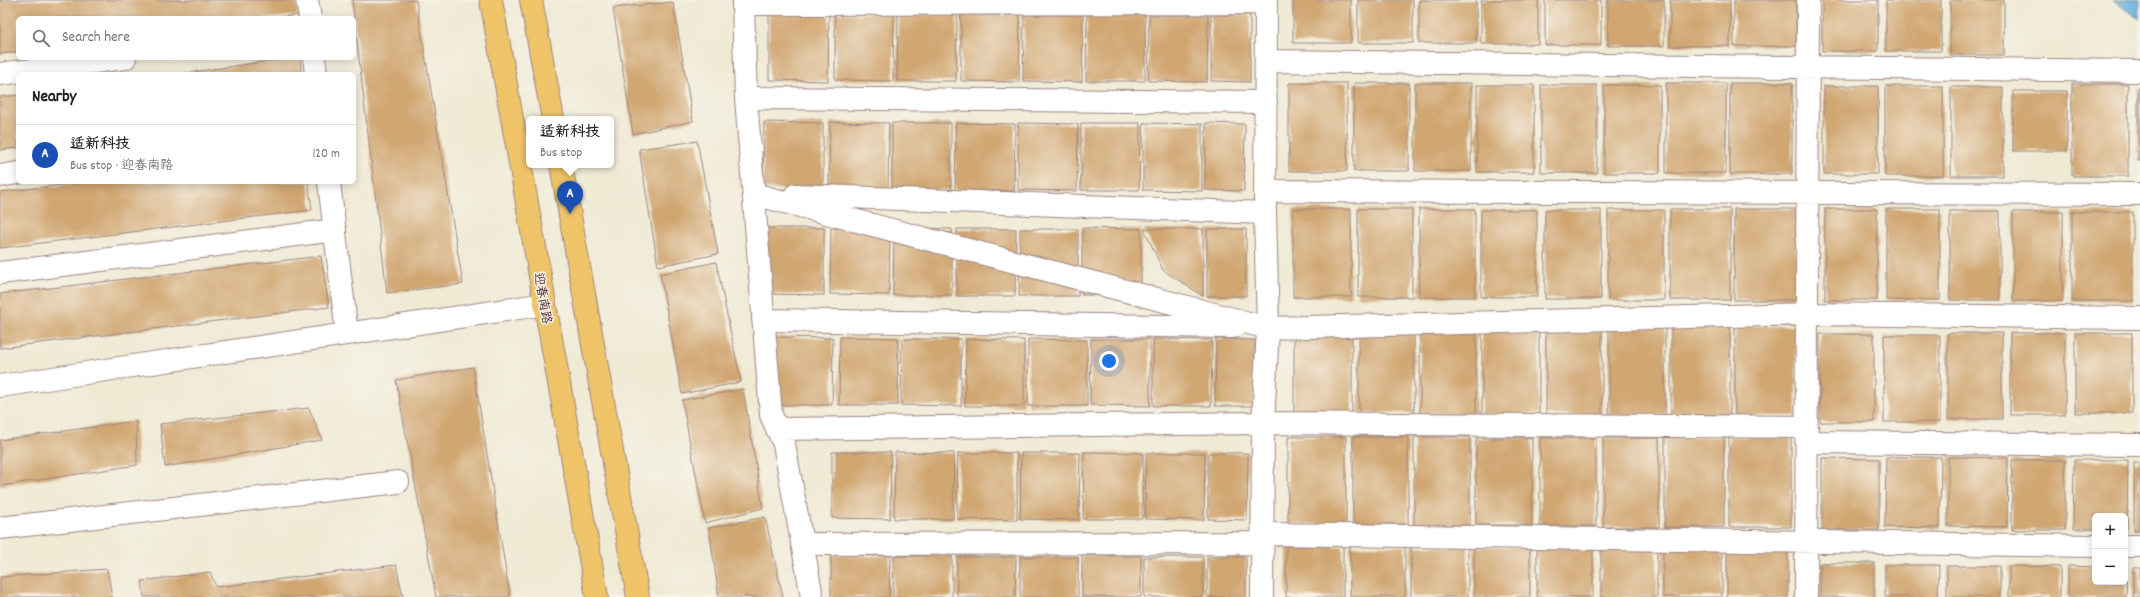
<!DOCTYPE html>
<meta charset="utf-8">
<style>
body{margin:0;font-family:Dekko,"LXGW WenKai TC",sans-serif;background:#f2f2f2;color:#222}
.controls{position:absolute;right:12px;bottom:12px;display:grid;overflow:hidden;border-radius:6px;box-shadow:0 2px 10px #0003}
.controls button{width:36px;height:36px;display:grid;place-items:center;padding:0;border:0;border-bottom:1px solid #e0e0e0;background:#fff;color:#222;font:20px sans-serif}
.you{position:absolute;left:1109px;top:361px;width:14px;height:14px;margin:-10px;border:3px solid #fff;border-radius:50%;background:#1a73e8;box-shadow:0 0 0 6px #1a73e833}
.badge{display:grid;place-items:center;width:26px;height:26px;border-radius:50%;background:#0f766e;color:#fff;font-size:13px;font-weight:700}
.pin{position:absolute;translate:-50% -33px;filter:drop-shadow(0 1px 2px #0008)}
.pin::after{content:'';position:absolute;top:21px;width:14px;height:12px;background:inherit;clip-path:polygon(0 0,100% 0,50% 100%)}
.popup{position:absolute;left:526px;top:116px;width:88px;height:52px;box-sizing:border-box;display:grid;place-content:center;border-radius:6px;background:#fff;filter:drop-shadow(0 1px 3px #0005);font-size:13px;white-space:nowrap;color:#767676}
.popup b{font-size:15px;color:#222}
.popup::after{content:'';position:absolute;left:50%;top:100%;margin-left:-8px;border:8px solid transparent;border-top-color:#fff}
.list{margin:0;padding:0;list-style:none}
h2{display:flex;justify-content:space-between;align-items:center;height:52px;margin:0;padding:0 16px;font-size:17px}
h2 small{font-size:13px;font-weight:400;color:#767676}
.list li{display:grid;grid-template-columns:26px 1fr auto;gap:12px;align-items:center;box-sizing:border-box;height:60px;padding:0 16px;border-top:1px solid #e0e0e0}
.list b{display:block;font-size:15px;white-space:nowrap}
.list p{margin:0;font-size:13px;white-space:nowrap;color:#767676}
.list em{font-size:13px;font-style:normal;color:#767676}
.icon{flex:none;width:22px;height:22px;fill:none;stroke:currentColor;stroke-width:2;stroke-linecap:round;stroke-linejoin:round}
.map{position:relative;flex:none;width:2140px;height:597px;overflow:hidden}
.search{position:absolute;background:#fff;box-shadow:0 2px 10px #0003;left:16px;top:16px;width:340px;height:44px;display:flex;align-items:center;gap:10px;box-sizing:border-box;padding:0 14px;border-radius:6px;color:#767676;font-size:15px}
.panel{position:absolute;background:#fff;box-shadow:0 2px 10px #0003;left:16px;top:72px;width:340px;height:112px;border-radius:6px}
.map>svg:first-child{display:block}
.water{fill:#61abd9;stroke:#566582}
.building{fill:#d0a671}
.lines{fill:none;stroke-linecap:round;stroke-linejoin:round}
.minor-casing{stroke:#9c8480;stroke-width:24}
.major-casing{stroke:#9c8480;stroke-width:24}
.minor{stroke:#fff;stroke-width:22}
.major{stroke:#efc469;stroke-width:22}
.labels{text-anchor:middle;stroke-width:3;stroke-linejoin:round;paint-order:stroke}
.street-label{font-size:13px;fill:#4a1f2b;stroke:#f7f3e8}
</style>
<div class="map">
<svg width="2140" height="597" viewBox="0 0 2140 597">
<rect width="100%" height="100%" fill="#f7f3e8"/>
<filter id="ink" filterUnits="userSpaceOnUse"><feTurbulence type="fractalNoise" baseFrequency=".025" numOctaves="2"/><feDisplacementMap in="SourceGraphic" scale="8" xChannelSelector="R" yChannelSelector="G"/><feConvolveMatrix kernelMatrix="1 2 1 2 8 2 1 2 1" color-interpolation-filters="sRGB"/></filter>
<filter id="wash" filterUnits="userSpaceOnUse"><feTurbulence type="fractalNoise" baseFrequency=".012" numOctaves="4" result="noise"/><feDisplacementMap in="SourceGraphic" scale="16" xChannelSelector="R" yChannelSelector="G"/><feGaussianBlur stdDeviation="0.9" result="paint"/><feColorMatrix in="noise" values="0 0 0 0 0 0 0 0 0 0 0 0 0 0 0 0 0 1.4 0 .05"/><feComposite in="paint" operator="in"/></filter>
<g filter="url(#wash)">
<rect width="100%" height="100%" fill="#efead4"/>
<path class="water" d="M2113,0H2140V19Z"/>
<g id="blocks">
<path class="building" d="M0,0H296L298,15L273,18H18V52L0,54Z
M352,0H416L463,284L387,293Z
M1293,0H1351V43H1293Z
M1358,0H1413V43H1358Z
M1419,0H1476V43H1419Z
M1481,0H1538V44H1481Z
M1545,0H1601V45H1545Z
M1608,0H1664V46H1608Z
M1670,0H1730V46H1670Z
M1734,0H1796V46H1734Z
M1822,0H1878V51H1822Z
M1886,0H1941V51H1886Z
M1950,0H2004V55H1950Z
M673,2L693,121L633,134L613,8Z
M769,13L829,14L828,81L769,80Z
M835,13L894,14L893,81L835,80Z
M898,14H957L956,81H897Z
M1087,14H1145V81H1086Z
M961,15H1020L1019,82L961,81Z
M1024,15H1083L1082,82L1023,81Z
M1149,15H1208L1207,82L1148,81Z
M1211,15H1250V82L1211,81Z
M290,58H300L301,74H179Z
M1289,83H1347V171H1289Z
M1354,83H1409V171H1354Z
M1415,83H1471V171H1415Z
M1666,83H1726V173H1666Z
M1730,83H1792V174H1730Z
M2072,84H2128V176H2072Z
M1477,85H1534V172H1477Z
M1541,85H1597V173H1541Z
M1604,85H1660V173H1604Z
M1824,86H1878V174H1824Z
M1885,86H1943V176H1885Z
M1951,87H2003V176H1951Z
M2138,88H2140V161H2138Z
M2013,91H2067V151H2013Z
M18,95V148L0,150V97Z
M764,122L823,123V190L763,189Z
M830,122L889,123L888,190L829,189Z
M892,123H951V190H892Z
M956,123L1015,124L1014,191L955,190Z
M1018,123L1078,124L1077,191L1018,190Z
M1081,123H1140L1139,190H1081Z
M1143,123L1202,124V191L1143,190Z
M1206,123L1245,124L1244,191L1205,190Z
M697,141L718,254L658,266L639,149Z
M88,182H308L312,210L0,248V192Z
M1293,209H1351V297H1293Z
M1358,209H1412V297H1358Z
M1419,209H1475V297H1419Z
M1670,209H1730V300H1670Z
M1734,209H1796V300H1734Z
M1825,209H1877V300H1825Z
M1886,209H1940V300H1886Z
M1481,210H1537V297H1481Z
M1545,210H1601V299H1545Z
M1608,210H1664V300H1608Z
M1950,211H2000V300H1950Z
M2013,212H2063V301H2013Z
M2072,212H2133V301H2072Z
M765,228H824V295L765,294Z
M831,228H890L889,295L830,294Z
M894,228L952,229V295H893Z
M1082,228L1141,229V295H1082Z
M957,229H1016L1015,296H957Z
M1020,229H1078V296H1019Z
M1144,229H1203V296L1163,270Z
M1207,229H1246V296H1207Z
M321,256L329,307L0,348V294Z
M716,262L741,382L682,394L660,274Z
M1294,326H1352V413H1294Z
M1359,326H1414V413H1359Z
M1420,326H1476V413H1420Z
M1671,326H1730V415H1671Z
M1735,326H1796V416H1735Z
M1482,327H1539V414H1482Z
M1546,327H1602V415H1546Z
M1609,327H1665V415H1609Z
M1948,333H2002V419H1948Z
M2010,333H2065V415H2010Z
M2075,333H2132V413H2075Z
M1820,334H1874V422H1820Z
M1884,335H1940V422H1884Z
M774,337L833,338L832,405H774Z
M840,337L898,338V405H839Z
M902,339H961V406L901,405Z
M966,339L1024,340V406H965Z
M1028,339L1087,340V406H1028Z
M1091,339H1150V406L1090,405Z
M1153,339L1212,340L1211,406H1153Z
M1216,339L1255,340V406H1215Z
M473,367L510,597H436L396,380Z
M743,389L763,508L705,523L682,400Z
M309,408L322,440L165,467L160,424Z
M136,421L137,465L0,486V440Z
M1288,437H1346V524H1288Z
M1353,437H1408V524H1353Z
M1414,437H1470V525H1414Z
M1665,437H1724V527H1665Z
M1729,437H1791V527H1729Z
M1476,438H1532V525H1476Z
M1540,438H1596V526H1540Z
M1603,438H1659V527H1603Z
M832,452H891L890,519L832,518Z
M895,452L954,453L953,519H894Z
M1084,452L1143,453L1142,519H1083Z
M958,453H1017V520L957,519Z
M1021,453H1080L1079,520L1020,519Z
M1146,453H1205L1204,520L1145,519Z
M1208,453H1248L1247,520L1208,519Z
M1886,457H1941L1940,528L1885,527Z
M1948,457L2008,458L2007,527L1948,526Z
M1822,458L1879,459V530H1822Z
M2012,460H2065V530H2012Z
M2074,460H2128L2127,529H2125V516H2095V529H2073Z
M2134,463H2140V530H2134Z
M765,517L783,597H719L709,528Z
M1286,546H1343V597H1286Z
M1350,546H1405V597H1350Z
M1411,546H1468V597H1411Z
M1663,546H1722V597H1663Z
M1727,546H1788V597H1727Z
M1474,547H1530V597H1474Z
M1537,547H1593V597H1537Z
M1601,547H1657V597H1601Z
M831,555L890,556L889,597H831Z
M894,556H952V597H893Z
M1082,556H1141V597H1082Z
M957,557H1016L1015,597H957Z
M1020,557H1078V597H1020Z
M1144,557H1203V597H1144Z
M1207,557H1246V597H1207Z
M1820,563H1874V597H1820Z
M396,565L403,597H144L142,581L210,572L216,587Z
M1885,565H1939L1938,597H1885Z
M1947,566H2000V597H1947Z
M2009,566L2060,567V597H2009Z
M2068,566L2095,567V582H2125V567H2127L2126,597H2068Z
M2133,568H2140V597H2133Z
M107,569L112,597H0V577Z"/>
</g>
</g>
<g filter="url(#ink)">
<use href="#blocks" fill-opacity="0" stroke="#9c8480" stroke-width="1"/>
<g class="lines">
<defs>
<path id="minor" d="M307,0L310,18
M314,58L316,74
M1266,61L2140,71
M0,74L125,58
M746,98L1266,102
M0,176L18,173
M329,182L347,334
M1265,191L2140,194
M754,194L1268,328L1808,314L2140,318
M795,195L1265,213
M0,273L335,230
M763,320L1233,327
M0,386L545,304
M777,429L1263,423L1807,427
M1807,442L2140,445
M0,528L398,482
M1263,534L2095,546
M802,544L1263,543
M2125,546H2140
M812,597L784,444L771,415L746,98L743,4L1266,3
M1262,597L1263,423L1268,328L1265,213L1266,0
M1806,597L1808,0"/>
<path id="major" d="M491,0L597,597
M531,0L553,119
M561,165L638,597"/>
</defs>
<use href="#minor" class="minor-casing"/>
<use href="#major" class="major-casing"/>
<use href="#minor" class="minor"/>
<use href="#major" class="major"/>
</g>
</g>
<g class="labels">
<g class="street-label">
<text transform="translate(544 298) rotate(80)" y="5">迎春南路</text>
</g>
</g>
</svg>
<div class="controls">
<button>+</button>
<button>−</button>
</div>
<div class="you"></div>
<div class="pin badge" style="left:570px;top:214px;background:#1a4fb4">A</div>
<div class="popup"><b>适新科技</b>Bus stop</div>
<div class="search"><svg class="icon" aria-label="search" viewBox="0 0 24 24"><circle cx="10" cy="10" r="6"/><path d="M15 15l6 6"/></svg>Search here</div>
<section class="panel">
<h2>Nearby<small></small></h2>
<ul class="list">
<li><span class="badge" style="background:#1a4fb4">A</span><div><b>适新科技</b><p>Bus stop · 迎春南路</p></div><em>120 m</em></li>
</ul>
</section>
</div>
